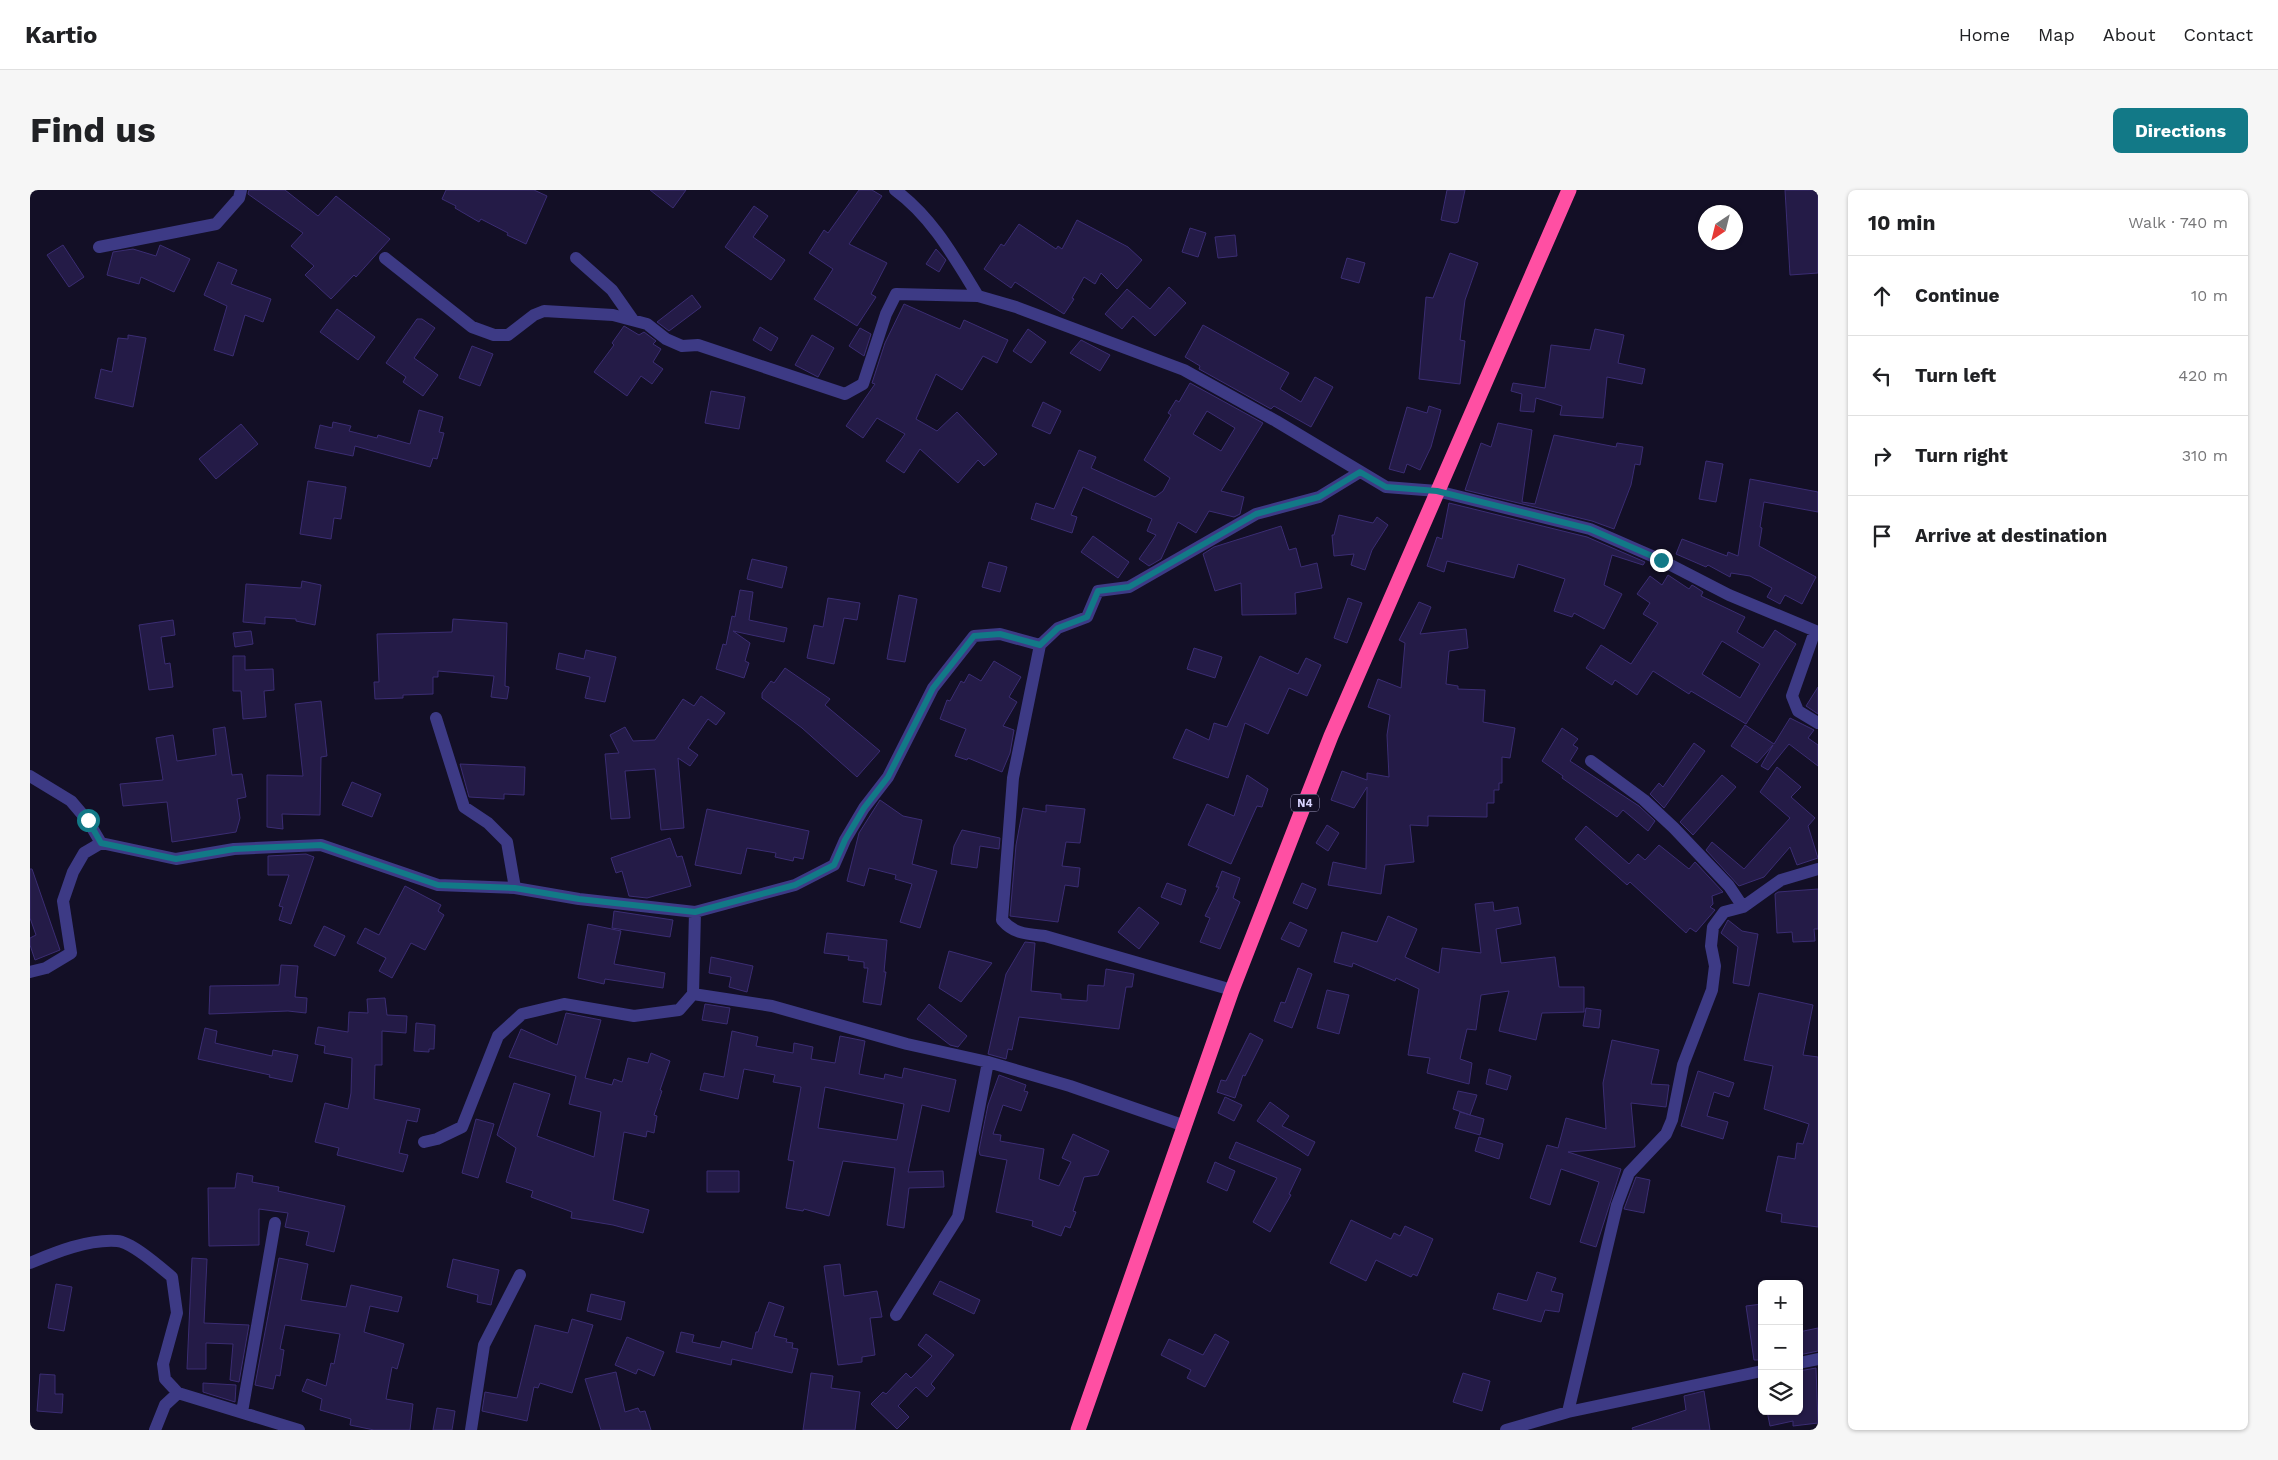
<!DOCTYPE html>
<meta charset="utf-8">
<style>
body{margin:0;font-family:"Work Sans",sans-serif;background:#f6f6f6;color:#202124}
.controls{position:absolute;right:15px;bottom:15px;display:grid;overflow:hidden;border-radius:8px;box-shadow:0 1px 4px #0004}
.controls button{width:45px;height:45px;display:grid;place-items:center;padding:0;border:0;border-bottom:1px solid #e0e0e0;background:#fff;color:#202124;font:25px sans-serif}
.compass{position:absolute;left:1668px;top:15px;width:45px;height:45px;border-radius:50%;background:#fff;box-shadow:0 1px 4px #0004;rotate:215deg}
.stop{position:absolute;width:15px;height:15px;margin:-11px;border:4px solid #127987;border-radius:50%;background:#fff}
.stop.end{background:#127987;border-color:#fff;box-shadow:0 1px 5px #0008}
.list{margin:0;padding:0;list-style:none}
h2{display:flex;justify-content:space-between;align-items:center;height:65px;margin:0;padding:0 20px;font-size:21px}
h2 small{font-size:16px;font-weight:400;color:#757577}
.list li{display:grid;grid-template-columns:32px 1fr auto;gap:15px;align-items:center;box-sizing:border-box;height:80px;padding:0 20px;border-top:1px solid #e0e0e0}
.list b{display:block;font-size:19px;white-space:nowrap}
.list em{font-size:16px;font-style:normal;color:#757577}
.icon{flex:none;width:28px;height:28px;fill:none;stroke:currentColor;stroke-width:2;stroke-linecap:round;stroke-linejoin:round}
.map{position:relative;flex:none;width:1788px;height:1240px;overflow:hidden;border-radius:8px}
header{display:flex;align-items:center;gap:30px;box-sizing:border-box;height:70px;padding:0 25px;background:#fff;border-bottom:1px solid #e0e0e0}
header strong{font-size:24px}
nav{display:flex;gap:28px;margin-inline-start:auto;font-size:18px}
.intro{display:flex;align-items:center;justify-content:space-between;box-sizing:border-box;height:120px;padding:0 30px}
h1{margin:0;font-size:35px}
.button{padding:12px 22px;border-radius:8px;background:#127987;color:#fff;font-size:18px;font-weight:700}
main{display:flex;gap:30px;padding:0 30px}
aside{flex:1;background:#fff;border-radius:8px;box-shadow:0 1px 4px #0004}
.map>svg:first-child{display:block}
.building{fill:#241b47;stroke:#3b2d73;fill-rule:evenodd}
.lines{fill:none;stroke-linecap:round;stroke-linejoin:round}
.minor{stroke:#3d3a85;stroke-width:12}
.highway{stroke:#ff4fa3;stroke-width:15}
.route{stroke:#127987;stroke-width:6}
.labels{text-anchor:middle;stroke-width:4;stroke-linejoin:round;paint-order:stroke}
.shield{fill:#130f26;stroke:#9e99be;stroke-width:1}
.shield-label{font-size:11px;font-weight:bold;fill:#d9d4ff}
</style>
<header>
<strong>Kartio</strong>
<nav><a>Home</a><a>Map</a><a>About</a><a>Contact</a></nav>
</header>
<div class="intro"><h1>Find us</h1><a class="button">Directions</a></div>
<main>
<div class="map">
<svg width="1788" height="1240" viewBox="0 0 1788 1240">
<rect width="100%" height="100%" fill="#130f26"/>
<path class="building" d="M219,0H255L288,26L306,6L360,49L326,87L324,85L301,109L275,85L284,76L261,56L273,43L218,4Z
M416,0H504L517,6L496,54L477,45L478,43L451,29L449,32L425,18L426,16L412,9Z
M620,0H656L643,18Z
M829,0H842L852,6L819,54L857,73L841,104L846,107L827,136L784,109L803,79L779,63L794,40L798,43Z
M1417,0H1435L1428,32L1425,33L1411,30Z
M1755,0H1788V83L1760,85Z
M724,16L738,26L723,47L755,70L741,90L695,57Z
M1047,30L1098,57L1112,70L1087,99L1071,83L1065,94L1054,87L1042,108L1044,109L1034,124L985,92L981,98L954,79L971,54L974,56L989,34L1026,59L1028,56L1032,59Z
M1160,38L1176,43L1168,67L1152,62Z
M1205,45L1207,66L1188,68L1185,47Z
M33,55L54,87L39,97L17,65Z
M130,55L160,69L144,102L111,87L109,94L77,85L83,62L103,59L126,66Z
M906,59L916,70L909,82L896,74Z
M1420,63L1448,73L1435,110L1430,150L1435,151L1430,194L1389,189L1396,107L1403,108Z
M1317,68L1335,73L1329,93L1311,88Z
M188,72L207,80L201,94L241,109L233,132L215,125L203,166L184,160L197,116L174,105Z
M1139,97L1156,113L1125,146L1103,126L1092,139L1075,124L1097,99L1120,119Z
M662,105L671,117L639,141L627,132Z
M874,114L930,139L934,130L978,150L967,173L953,166L932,200L906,184L886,229L907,241L927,222L967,264L954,276L948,270L928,293L890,259L874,283L856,271L875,244L847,228L833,248L816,236L845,194L842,193L855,153Z
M307,119L345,147L328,170L290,142Z
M387,129H392L405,138L384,168L408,185L393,206L373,192L376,187L356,173Z
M1173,135L1259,183L1250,199L1271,212L1285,187L1303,197L1281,237L1244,216L1241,219L1169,179L1170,176L1155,167Z
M594,136L609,145L614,142L626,151L623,154L631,159L623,172L633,179L622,194L611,186L597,206L564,182L584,155L582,153Z
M730,137L748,148L741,161L723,150Z
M830,138L841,144L834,166L819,156Z
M998,139L1016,152L1001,173L983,161Z
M1565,139L1594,145L1588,173L1615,179L1612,194L1577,187L1573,228L1530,225L1532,216L1506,208L1504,222L1490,221L1492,204L1481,201L1483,193L1515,198L1521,155L1560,160Z
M98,145L116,148L103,217L65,208L71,179L82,182L88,148L98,149Z
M782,145L804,158L788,187L765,175Z
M1051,150L1080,165L1070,181L1040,163Z
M442,156L463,164L450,196L429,188Z
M1160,193L1233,233L1191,301L1214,307L1210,324L1204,327L1179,321L1166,343L1148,332L1131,369L1119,376L1109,369L1126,345L1117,341L1122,329L1053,297L1041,325L1047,327L1042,343L1001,329L1006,313L1024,319L1049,260L1066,267L1061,278L1125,307L1133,301L1140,288L1114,270L1141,225L1138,223L1146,210L1149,212ZM1177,221L1205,238L1191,261L1163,244Z
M681,201L715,207L709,239L675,233Z
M1013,212L1031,221L1020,244L1002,236Z
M1399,216L1411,220L1401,257L1390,280L1377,274L1374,283L1359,279L1377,217L1397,223Z
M389,220L413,227L409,242L414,243L407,269L403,268L400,277L325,256L323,266L285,258L290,235L302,238L303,232L321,236L319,241L347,248L348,245L380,254Z
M1468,233L1502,240L1492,312L1505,314L1524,245L1586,257L1587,253L1613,257L1610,275L1605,274L1601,295L1584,339L1562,331L1435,300L1451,253L1461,257Z
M211,234L228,254L186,289L169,269Z
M1676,271L1693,274L1686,312L1669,309Z
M1720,289L1788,302V322L1734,312L1730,337L1732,338L1729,356L1786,387L1772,414L1755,405L1750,414L1737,407L1742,398L1720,386L1701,383L1700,387L1678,375L1676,377L1646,364L1652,349L1697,366L1698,362L1708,366Z
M278,291L316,297L311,329L304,328L301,349L270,344Z
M1419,313L1557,347L1615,372L1613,375L1582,365L1574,395L1592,404L1574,439L1544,423L1542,427L1524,421L1535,389L1488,374L1484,388L1417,371L1414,382L1397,376L1407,347L1412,349Z
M1309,325L1343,333L1347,327L1358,335L1342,360L1335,380L1321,375L1324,364L1304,366L1302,345H1304Z
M1251,336L1259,360L1266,358L1271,377L1287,373L1292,398L1265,403L1266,424L1212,425L1211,393L1185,401L1173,364L1184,357Z
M1063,346L1099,372L1088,388L1051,362Z
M722,369L757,377L752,398L717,389Z
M959,372L977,377L970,402L952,397Z
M1638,385L1659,399L1662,395L1667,398L1673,402L1671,406L1715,427L1707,442L1733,458L1745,440L1766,454L1716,534L1661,501L1659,504L1623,481L1607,505L1585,490L1582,495L1556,478L1571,455L1601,474L1628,433L1613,424L1620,413L1607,404L1620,386L1632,395ZM1692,451L1730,474L1710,508L1672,484Z
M272,391L291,395L285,435L266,431V429L235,427V434L213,432L216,394L271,398Z
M710,400L723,402L719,430L757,438L754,452L703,441L720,453L715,471L719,473L714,488L686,479L693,454L696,455L702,426L705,427Z
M869,405L887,409L875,472L857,469Z
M798,408L830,413L827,430L814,428L804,474L777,468L784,435L793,437Z
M1318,408L1332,413L1317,453L1304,448Z
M1389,412L1401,417L1390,444L1436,439L1438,458L1419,461L1416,494L1428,496V499L1455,500L1453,532L1485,538L1480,568L1472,567V593H1469V600H1464V613H1457V627L1398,626V636L1380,635L1384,672L1355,675L1351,704L1298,695L1303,672L1336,679L1337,597L1324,618L1301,610L1312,581L1337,590V583L1359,587L1357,545L1360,525L1338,517L1348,489L1371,498L1375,453L1369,450Z
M423,429L477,433L475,496L479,497L477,509L461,507L464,486L408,481V487H403V504L373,505V508L345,509L344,492H349L347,444L422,442Z
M143,430L145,445L131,447L135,474L140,473L143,497L119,500L109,435Z
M221,441L223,454L205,457L203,443Z
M1164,458L1192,467L1185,488L1157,479Z
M556,460L586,467L575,512L555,508L560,487L526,479L529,463L554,469Z
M203,466H215V480L243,479L244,500L234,501L236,527L213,529L211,501H203Z
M1230,466L1268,484L1276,468L1291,475L1277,506L1259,498L1238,544L1215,533L1198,588L1143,568L1156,539L1179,550L1184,533L1197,537Z
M964,471L991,487L979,507L987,512L973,536L984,540L980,563L972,582L938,568L937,570L925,566L936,539L910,529L917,510L920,511L931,491L934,493L939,484L951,491Z
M755,478L800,509L795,515L850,561L827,587L772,538L732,508V503L741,491L744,493Z
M1788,497V524L1776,516Z
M671,506L695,523L686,535L678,529L658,558L668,565L660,576L648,568L654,638L631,640L625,579L595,581L600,628L581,629L575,564L589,563L580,545L595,537L603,551L625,550L653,509L664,516Z
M291,511L297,566L291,567L290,625L252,624L253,639L237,637V585L273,586L265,514Z
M1760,528L1784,540L1778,548L1788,555V576L1759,554L1738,580L1731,576L1743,555L1727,573L1701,556L1715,535L1744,554Z
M195,537L202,585L212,584L216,607L207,609L210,628L206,642L142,652L137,612L93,616L90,594L133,590L126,548L143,545L147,571L186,565L183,539Z
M1532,538L1548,549L1543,555L1548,558L1540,571L1609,616L1625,631L1618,641L1593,620L1587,627L1532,588L1533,586L1512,571Z
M1664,553L1675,561L1634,618L1620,604L1629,593L1633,597Z
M430,574L495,577L494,605L474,604V609L439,607Z
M1747,577L1771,597L1761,607L1785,628L1778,636L1788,668L1767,675L1760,657L1734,687L1709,696L1676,660L1682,652L1714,679L1760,628L1730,602Z
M1217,585L1238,599L1232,617L1227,616L1201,674L1158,655L1177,614L1204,626Z
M1692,585L1706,597L1663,645L1650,632Z
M322,592L351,604L342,627L312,615Z
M850,610L873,626L892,630L882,674L907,681L890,738L870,732L882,694L865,689L866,685L839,678L834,696L817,691L829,643Z
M1016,615L1055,619L1050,653L1036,652L1032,676L1050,678L1048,697L1035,695L1028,732L980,726L986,655L993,618L1016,622Z
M677,619L779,641L773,669L764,667L763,671L745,667L746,663L717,658L711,684L665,675Z
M1297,635L1309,643L1298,661L1286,653Z
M1556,636L1599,674L1608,664L1615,670L1629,655L1659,679L1665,672L1693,702L1682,706L1683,714L1680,717L1685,720L1666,742L1660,738L1656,743L1600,692L1597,695L1545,649Z
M932,640L970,648L969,659L950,656L947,678L921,674L924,656Z
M640,648L647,667L652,666L661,696L617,708L599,706L592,681L586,683L581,668Z
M276,664L284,667L261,734L249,730L253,717L249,716L259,685H238V666Z
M0,679H2L30,760L5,770L0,755V748L6,745L0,728Z
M1192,681L1210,688L1203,708L1210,712L1190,759L1170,752L1180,728L1175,726L1189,697H1186Z
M1137,693L1156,700L1151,715L1131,707Z
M1272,693L1286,699L1277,719L1263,713Z
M375,696L411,715L408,721L414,725L395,760L381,753L362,788L349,781L356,768L327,753L335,738L349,745Z
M1788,699V739H1784L1785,751L1763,752L1762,742L1747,743L1745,704L1748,702Z
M1463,712L1464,721L1488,717L1491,734L1466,739L1471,773L1525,767L1529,797H1554V822L1512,823L1506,850L1469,841L1479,801L1451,805L1446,840L1437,839L1430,869L1442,873L1439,894L1397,883L1400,868L1378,865L1389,799L1366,788L1365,791L1323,773L1322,777L1304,772L1312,742L1347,752L1358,726L1387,739L1375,767L1409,783L1412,758L1451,763L1445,714Z
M1109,717L1129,733L1109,759L1088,742Z
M584,721L643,730L640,747L582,738Z
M1698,730L1712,741L1728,744L1719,796L1703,793L1708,757L1691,743Z
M1260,732L1277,740L1269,757L1251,749Z
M558,734L591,741L584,774L635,783L633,798L575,789L574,794L548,788Z
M294,736L315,746L305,766L284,756Z
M797,743L857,750L854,782H856L851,815L833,812L838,778H834V772L818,770L819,766L794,763Z
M995,752L1005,753L1001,801L1031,804V809L1057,811L1058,795L1074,796L1076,779L1104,784L1102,797H1096L1089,839L989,827L982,860L978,859L976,869L958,864L976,784Z
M919,761L962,773L931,812L909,798Z
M681,767L723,776L717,802L699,797L701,787L679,783Z
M251,775L268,776L265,807L277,808L276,823L258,821L179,824L180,796L249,795Z
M1268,778L1282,784L1262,838L1244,831L1251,812L1255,813Z
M1297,800L1319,805L1309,844L1287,838Z
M1729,803L1783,815L1773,865L1788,867V1037L1751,1032L1752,1024L1736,1021L1748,966L1765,969L1767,953L1773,954L1779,934L1734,919L1743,876L1714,870Z
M355,808L357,825L377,826L376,843L352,841V875H345L344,909L390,919L387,932L377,930L369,963L378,965L373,982L307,965L309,958L285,952L295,913L318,919L321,903L322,868L294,863L295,856L285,854L288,837L318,842L319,822L338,823L337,809Z
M675,814L700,818L697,834L672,830Z
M899,814L937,846L928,857L920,855L887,829Z
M1556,818L1571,820L1569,838L1553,836Z
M536,823L571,830L555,888L582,895L584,889L592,892L598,868L618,873L621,863L640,871L630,900L632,901L624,925L627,926L624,943L617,941L616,947L594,942L583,1010L619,1020L613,1043L583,1035L541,1028L542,1022L501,1007L503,1001L476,992L486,958L467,945L484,893L520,904L507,946L564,967L571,922L539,914L546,886L479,867L491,839L527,855Z
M386,833L405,835L404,859H399V862L384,861Z
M175,838L187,841L185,853L242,866L243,860L268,865L262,892L239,887L240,885L168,869Z
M702,841L728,847L726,856L763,863L764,853L783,857L781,869L805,873L810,846L835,851L829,884L854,889L855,884L872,888L874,878L926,890L919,922L892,915L878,982L913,981L914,997L879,998L874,1038L857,1035L865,978L813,971L799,1026L774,1019L773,1021L756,1018L764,971L758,970L771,897L743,892L745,885L714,879L708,909L670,900L674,883L694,887ZM795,897L874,914L867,950L788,938Z
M1220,843L1233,850L1215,886L1213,885L1205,908L1187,902L1191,890L1196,891Z
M1582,850L1629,860L1621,894L1639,895L1636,917L1601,913L1605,957L1538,962L1591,979L1566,1057L1550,1052L1569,992L1531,979L1520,1015L1500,1008L1517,955L1528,958L1536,928L1576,939L1573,893Z
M1459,879L1481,886L1477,900L1456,894Z
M1668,881L1704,893L1699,907L1684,902L1677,926L1698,932L1693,949L1651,936Z
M969,885L996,895L994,901L998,902L991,921L973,915L963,944L971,945L970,951L1014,959L1009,989L1029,996L1041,972L1032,968L1043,944L1079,961L1068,985L1054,987L1043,1021L1046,1022L1040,1038L1035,1036L1031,1046L1002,1036L1003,1031L966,1022L977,970L950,965L949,960L958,915Z
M1428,901L1447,905L1440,925L1423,919Z
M1195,907L1212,915L1204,931L1188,923Z
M1240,912L1259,926L1252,936L1285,952L1278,966L1227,931Z
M1430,922L1454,929L1450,945L1425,938Z
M446,929L464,934L448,988L432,983Z
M1449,947L1473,954L1469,969L1445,961Z
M1206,952L1271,979L1259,1004L1261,1005L1240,1042L1223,1032L1247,988L1199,968Z
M1185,972L1205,981L1197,1001L1177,992Z
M677,981H709V1002H677Z
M207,983L223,986L222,992L249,997L248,1001L315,1016L304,1062L276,1055L279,1042L255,1037L258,1023L229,1019V1055L179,1056L178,998H205Z
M1606,987L1620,990L1614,1023L1594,1019Z
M1321,1030L1361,1049L1364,1043L1370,1046L1375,1036L1403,1049L1387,1086L1383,1084L1381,1087L1346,1070L1336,1091L1300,1073Z
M162,1068L177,1069L174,1133L219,1135L209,1192L200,1190L203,1154L176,1153V1179H157Z
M249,1068L278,1074L271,1110L316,1117L321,1095L372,1107L368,1122L340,1116L334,1142L374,1154L367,1179L362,1177L356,1209L383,1214L380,1240H344L320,1235L321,1229L290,1220L292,1209L272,1201L277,1189L296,1196L301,1173L304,1174L310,1144L255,1135L250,1159L254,1160L250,1186L246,1185L243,1199L225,1195Z
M423,1069L469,1080L461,1115L447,1112L448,1105L417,1097Z
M810,1074L814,1106L847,1101L852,1127L840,1128L845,1165L832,1167V1172L808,1175L794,1076Z
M1507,1082L1526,1088L1521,1101L1533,1104L1529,1122L1515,1120L1511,1132L1463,1119L1468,1103L1497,1111Z
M910,1091L950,1110L944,1124L903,1104Z
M26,1094L42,1097L34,1141L18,1138Z
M561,1104L595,1112L591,1130L557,1121Z
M739,1112L754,1117L744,1146L757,1149L756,1152L763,1153L762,1158L768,1159L762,1183L702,1169L701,1175L646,1162L651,1142L664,1145L662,1152L690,1158L692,1151L722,1159L726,1142H728Z
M1732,1114V1170H1724L1716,1116Z
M542,1129L563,1135L542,1203L510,1193L508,1198L504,1197L497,1231L452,1221L455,1202L487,1208L505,1135L538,1143Z
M1788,1138V1161L1769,1165V1142Z
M896,1144L924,1165L901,1194L905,1198L897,1207L886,1197L868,1216L879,1227L867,1239L841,1214L853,1202L856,1204L876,1183L881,1188L902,1166L888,1155Z
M1185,1144L1199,1152L1175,1197L1157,1188L1161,1180L1131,1165L1139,1149L1173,1165Z
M597,1147L634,1162L624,1186L608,1179L606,1184L585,1175Z
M1786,1178L1788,1233L1763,1236V1231L1740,1236L1737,1221H1769V1181Z
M586,1182L595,1222L608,1218L610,1222L615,1221L621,1240H571L555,1189Z
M781,1183L803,1186L801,1198L830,1202L825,1240H773Z
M1433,1183L1460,1191L1452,1221L1423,1212Z
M10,1184L25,1185V1204H33L32,1223L7,1221Z
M173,1193L206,1195L205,1212L173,1202Z
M1674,1201L1680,1240H1603L1602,1238L1656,1220L1654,1206Z
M407,1218L425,1221L422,1240H403Z"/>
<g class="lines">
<path class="minor" d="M865,0C902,27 924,67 948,106L986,117L1154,180L1246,231L1356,297L1407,301L1560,339L1631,370L1699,405L1788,442
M69,57L186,34L209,8L211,0
M355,68L442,137L464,145H478L504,125L514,121L583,125L617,134L636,149L652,156L668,155L815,204L833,194L856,124L866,104L948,106
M546,68L582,100L603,130
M1785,441L1762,506L1768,521L1788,533
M406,528L434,617L458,633L477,652L485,698
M1561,571L1614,610L1644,638L1699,696L1713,717
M0,586L41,611L58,631L71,653L146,669L204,659L291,655L408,695L485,698L549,709L665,722L765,695L804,675L815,650L834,618L858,587L903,498L944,446L970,444L1010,455
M0,782L16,778L41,763L33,711L43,682L54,663L71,653
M1202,800L1015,746C997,744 984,744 972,730L983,588L1010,455L1028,438L1057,427L1068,401L1099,397L1226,324L1289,307L1330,282
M663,804L665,722
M394,952L407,949L432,937L468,846L492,824L534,814L604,826L649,820L663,804L742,816L877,854L958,872L1040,896L1155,936
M0,1073C26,1062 58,1049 87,1051C102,1052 130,1077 142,1087L147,1123L133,1174L135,1189L148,1203L269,1240
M866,1125L928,1027L958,872
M1769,1173L1788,1169
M212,1222L245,1033
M1538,1222L1587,1015L1599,983L1636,944L1642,930L1653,875L1682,800L1685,776L1681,756L1683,737L1694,722L1713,717L1751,690L1788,679
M125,1240L135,1215L148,1203
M441,1240L454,1155L490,1085
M1476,1240L1538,1222L1732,1181"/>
<path class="highway" d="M1048,1240L1202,800L1301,546L1539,0"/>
</g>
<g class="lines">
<path class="route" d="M58,630L71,653L146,669L204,659L291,655L408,695L485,698L549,709L665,722L765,695L804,675L815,650L834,618L858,587L903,498L944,446L970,444L1010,455L1028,438L1057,427L1068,401L1099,397L1226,324L1289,307L1330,282L1356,297L1407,301L1560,339L1631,370"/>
</g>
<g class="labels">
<rect class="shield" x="1261" y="604.5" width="28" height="17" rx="4"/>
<g class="shield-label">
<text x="1275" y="617">N4</text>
</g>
</g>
</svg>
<div class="controls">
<button>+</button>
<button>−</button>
<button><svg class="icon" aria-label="layers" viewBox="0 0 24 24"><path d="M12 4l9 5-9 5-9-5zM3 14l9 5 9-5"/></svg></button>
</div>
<svg class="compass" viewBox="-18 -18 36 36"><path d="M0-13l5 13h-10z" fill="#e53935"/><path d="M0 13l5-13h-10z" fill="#757577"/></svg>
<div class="stop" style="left:58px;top:630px"></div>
<div class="stop end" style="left:1631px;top:370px"></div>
</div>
<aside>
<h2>10 min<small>Walk · 740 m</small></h2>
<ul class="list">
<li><svg class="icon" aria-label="ahead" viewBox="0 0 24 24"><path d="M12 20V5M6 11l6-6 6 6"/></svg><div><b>Continue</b></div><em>10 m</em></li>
<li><svg class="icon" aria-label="left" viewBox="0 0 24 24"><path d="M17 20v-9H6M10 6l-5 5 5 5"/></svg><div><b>Turn left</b></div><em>420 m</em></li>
<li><svg class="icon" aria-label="right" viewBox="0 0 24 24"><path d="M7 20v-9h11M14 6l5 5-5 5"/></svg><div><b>Turn right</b></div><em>310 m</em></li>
<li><svg class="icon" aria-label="arrive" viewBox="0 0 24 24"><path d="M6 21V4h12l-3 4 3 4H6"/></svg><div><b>Arrive at destination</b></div></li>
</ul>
</aside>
</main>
